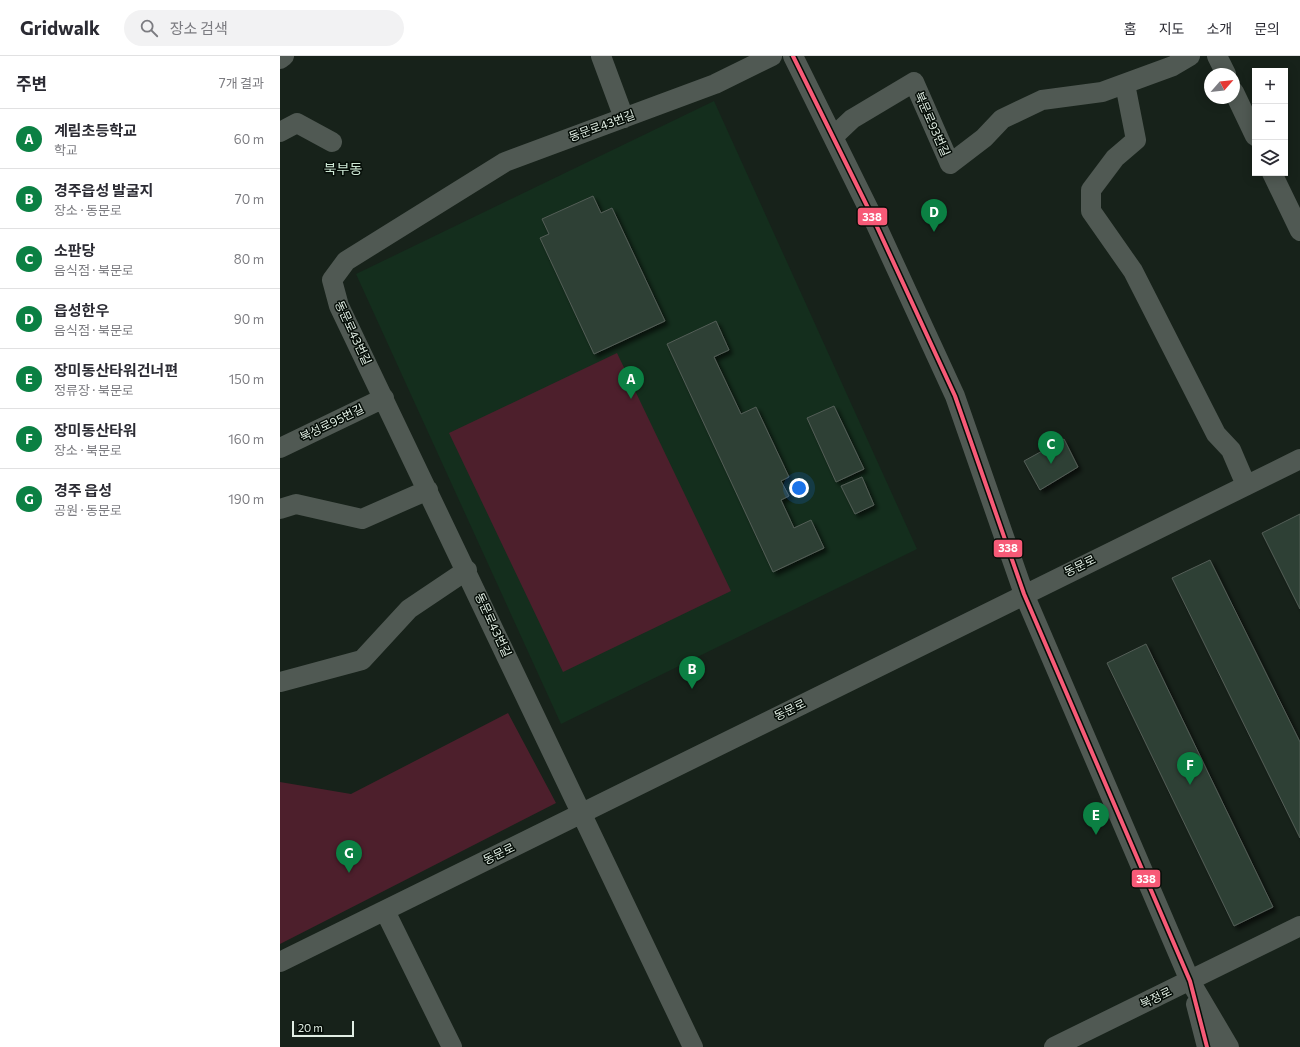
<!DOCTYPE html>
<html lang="ko">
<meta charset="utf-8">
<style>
body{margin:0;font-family:Commissioner,"Noto Sans KR",sans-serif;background:#f2f2f3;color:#2b2b33}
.controls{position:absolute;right:12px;top:12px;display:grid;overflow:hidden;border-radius:0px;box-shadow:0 2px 10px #0003}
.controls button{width:36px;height:36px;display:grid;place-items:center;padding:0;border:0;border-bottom:1px solid #e1e1e2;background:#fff;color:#2b2b33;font:20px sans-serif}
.compass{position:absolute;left:924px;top:12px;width:36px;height:36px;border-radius:50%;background:#fff;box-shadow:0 2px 10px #0003;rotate:62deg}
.scale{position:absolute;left:12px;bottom:10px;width:62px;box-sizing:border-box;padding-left:4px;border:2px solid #e1eee4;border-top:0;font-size:11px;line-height:14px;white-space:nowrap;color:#e1eee4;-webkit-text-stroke:3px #050d07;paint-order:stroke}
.you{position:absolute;left:519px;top:432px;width:14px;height:14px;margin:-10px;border:3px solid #fff;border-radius:50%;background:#1a73e8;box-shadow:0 0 0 6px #1a73e833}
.badge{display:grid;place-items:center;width:26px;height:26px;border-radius:50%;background:#0b8043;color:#fff;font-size:13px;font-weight:700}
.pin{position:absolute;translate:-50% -33px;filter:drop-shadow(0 1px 2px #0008)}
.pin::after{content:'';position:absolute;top:21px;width:14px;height:12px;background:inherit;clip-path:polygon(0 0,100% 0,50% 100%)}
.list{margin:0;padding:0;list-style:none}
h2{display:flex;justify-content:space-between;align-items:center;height:52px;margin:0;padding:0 16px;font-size:17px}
h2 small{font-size:13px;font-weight:400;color:#7c7c81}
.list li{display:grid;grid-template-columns:26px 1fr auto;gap:12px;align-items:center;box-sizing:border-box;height:60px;padding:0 16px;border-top:1px solid #e1e1e2}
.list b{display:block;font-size:15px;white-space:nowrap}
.list p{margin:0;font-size:13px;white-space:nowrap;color:#7c7c81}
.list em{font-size:13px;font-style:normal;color:#7c7c81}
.icon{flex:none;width:22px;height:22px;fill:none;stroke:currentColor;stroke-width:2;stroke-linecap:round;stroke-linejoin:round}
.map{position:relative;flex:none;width:1020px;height:991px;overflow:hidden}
header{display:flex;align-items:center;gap:24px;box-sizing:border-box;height:56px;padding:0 20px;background:#fff;border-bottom:1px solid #e1e1e2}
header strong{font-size:19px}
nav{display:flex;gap:22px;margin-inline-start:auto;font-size:14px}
.search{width:280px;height:36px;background:#f2f2f3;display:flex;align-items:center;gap:10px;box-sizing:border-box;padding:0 14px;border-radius:22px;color:#7c7c81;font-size:15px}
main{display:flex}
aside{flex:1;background:#fff}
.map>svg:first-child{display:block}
.built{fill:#142e1d}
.green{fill:#4d1f2c}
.building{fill:#2d4035;stroke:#545e57;filter:url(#shadow)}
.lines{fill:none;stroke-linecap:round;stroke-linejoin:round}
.minor{stroke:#505953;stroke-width:20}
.bus-1-casing{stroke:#050d07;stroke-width:7}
.bus-1{stroke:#f75a77;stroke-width:4}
.labels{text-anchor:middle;stroke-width:3;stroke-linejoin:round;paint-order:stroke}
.street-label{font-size:12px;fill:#e1eee4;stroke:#050d07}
.quarter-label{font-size:14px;fill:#cee8d5;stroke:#050d07}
.line-badge{stroke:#050d07;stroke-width:1.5}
.badge-label{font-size:11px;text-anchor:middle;font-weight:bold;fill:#fff}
</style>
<header>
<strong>Gridwalk</strong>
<div class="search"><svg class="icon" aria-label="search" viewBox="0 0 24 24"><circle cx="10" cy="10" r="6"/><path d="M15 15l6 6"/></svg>장소 검색</div>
<nav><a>홈</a><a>지도</a><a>소개</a><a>문의</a></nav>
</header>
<main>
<aside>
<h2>주변<small>7개 결과</small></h2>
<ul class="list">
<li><span class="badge">A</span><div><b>계림초등학교</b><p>학교</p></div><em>60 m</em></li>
<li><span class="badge">B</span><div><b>경주읍성 발굴지</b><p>장소 · 동문로</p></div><em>70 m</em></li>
<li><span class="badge">C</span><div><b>소판당</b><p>음식점 · 북문로</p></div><em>80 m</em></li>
<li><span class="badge">D</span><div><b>읍성한우</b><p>음식점 · 북문로</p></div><em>90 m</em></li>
<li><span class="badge">E</span><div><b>장미동산타워건너편</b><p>정류장 · 북문로</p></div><em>150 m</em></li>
<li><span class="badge">F</span><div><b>장미동산타워</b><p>장소 · 북문로</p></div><em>160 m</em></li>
<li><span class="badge">G</span><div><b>경주 읍성</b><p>공원 · 동문로</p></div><em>190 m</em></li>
</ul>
</aside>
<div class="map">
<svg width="1020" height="991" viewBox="0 0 1020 991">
<defs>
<filter id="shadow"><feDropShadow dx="3.5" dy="3.5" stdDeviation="2" flood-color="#0009"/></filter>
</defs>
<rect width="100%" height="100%" fill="#17221a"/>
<path class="built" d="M434,45L637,493L281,668L76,218Z"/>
<path class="green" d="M337,297L451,535L283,616L169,377Z
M228,657L276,747L0,888V726L71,738Z"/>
<path class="building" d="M313,140L321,157L332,152L385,265L314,298L260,182L269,178L262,163Z
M436,265L449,294L434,301L461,358L476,351L509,421L501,425L509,440L501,444L514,472L531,464L544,492L493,516L387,288Z
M554,350L584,413L556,426L527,362Z
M784,383L798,411L760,434L744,405Z
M582,421L594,449L575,458L561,430Z
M1020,458V553L982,477Z
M930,504L1020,686V782L892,522Z
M866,588L993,851L954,870L827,607Z"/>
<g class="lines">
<path class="minor" d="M321,0L344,62
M513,0L593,162L675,340L744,538L910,925L949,991
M937,0L946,18
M0,3L4,0
M845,28L856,84L835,102L811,134V155L853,215L936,378L951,394L966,429
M954,36L975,80
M0,76L17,67L52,86
M553,81L572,63L634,26L670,108L704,82L722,63L762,44L822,36L893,10L910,0
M992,117L1020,175
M0,392L104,342
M0,453L16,448L82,463L148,434
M0,626L82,604L129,553L187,514
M105,855L172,991
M0,906L1020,403
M916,948L927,991
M413,991L59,250L52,224L66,205L225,106L435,28L492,0
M774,991L1020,870"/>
<defs>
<path id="bus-1" d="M513,0L593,162L675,340L744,538L910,925L927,991"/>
</defs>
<use href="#bus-1" class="bus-1-casing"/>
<use href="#bus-1" class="bus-1"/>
</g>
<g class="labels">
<g class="street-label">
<text transform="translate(652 68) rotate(66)" y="4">북문로93번길</text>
<text transform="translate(322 70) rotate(-20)" y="4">동문로43번길</text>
<text transform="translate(73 277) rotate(65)" y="4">동문로43번길</text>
<text transform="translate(52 367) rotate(-26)" y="4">북성로95번길</text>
<text transform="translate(800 510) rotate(-26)" y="4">동문로</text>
<text transform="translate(213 569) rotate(65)" y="4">동문로43번길</text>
<text transform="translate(510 654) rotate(-26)" y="4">동문로</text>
<text transform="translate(219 798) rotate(-26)" y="4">동문로</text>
<text transform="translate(876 942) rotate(-26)" y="4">북정로</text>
</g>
<g class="quarter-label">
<text x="63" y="118">북부동</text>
</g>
</g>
<g class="line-badge">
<rect x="577" y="151" width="31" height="19" rx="4" fill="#f75a77"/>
<rect x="713" y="483" width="30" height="19" rx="4" fill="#f75a77"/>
<rect x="851" y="813" width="30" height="19" rx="4" fill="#f75a77"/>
</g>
<g class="badge-label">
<text x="592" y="165">338</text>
<text x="728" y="496">338</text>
<text x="866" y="827">338</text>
</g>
</svg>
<div class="controls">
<button>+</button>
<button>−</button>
<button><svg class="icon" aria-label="layers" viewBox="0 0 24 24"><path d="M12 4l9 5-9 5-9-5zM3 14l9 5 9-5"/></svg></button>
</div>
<svg class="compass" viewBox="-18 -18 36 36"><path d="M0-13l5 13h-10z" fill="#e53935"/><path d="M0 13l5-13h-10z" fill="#7c7c81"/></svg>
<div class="scale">20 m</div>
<div class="you"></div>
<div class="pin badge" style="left:351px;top:343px">A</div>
<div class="pin badge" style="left:412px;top:633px">B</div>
<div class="pin badge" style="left:771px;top:408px">C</div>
<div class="pin badge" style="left:654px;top:176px">D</div>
<div class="pin badge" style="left:816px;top:779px">E</div>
<div class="pin badge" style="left:910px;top:729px">F</div>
<div class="pin badge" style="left:69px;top:817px">G</div>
</div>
</main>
